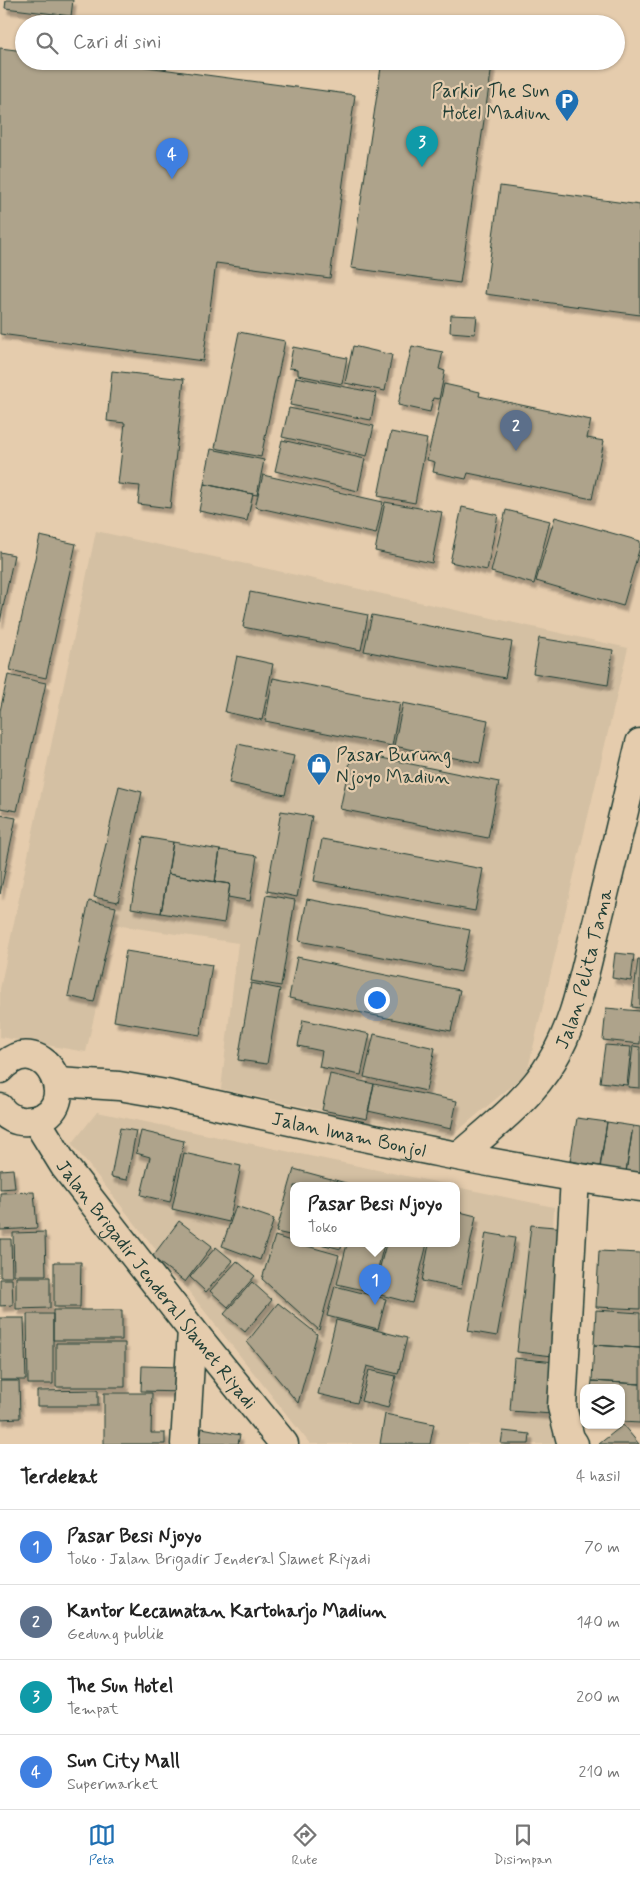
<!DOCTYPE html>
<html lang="id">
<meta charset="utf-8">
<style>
body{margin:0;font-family:Mynerve,sans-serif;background:#f6f6f6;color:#222}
.controls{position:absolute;right:15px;bottom:15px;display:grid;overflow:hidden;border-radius:10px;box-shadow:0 1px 4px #0004}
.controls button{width:45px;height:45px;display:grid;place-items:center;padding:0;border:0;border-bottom:1px solid #e0e0e0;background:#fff;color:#222;font:25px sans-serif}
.you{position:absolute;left:376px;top:999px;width:18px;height:18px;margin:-12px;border:4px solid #fff;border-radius:50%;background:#1a73e8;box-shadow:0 0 0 8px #1a73e833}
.badge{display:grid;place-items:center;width:32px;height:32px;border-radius:50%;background:#1f6fb2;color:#fff;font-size:16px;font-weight:700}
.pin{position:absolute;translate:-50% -41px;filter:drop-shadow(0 1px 2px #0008)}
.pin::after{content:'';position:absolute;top:26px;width:18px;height:15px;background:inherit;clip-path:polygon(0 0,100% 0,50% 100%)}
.popup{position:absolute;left:290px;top:1182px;width:170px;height:65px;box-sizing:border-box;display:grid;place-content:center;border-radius:10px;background:#fff;filter:drop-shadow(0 1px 4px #0005);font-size:16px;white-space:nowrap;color:#767676}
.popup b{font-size:19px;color:#222}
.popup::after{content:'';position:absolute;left:50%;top:100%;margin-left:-10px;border:10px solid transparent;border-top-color:#fff}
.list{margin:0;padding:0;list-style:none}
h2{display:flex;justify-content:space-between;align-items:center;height:65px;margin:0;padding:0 20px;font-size:21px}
h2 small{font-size:16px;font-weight:400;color:#767676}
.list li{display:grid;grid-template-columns:32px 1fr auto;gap:15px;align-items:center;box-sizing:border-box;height:75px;padding:0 20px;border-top:1px solid #e0e0e0}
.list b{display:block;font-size:19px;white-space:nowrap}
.list p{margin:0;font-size:16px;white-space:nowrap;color:#767676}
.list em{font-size:16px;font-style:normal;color:#767676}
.icon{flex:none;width:28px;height:28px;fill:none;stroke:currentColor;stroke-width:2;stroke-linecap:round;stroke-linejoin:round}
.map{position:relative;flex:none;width:640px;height:1444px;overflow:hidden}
.search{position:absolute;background:#fff;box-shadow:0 1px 4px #0004;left:15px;right:15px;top:15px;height:55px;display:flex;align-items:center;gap:12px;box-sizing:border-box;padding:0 18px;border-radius:28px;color:#767676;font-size:19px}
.sheet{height:365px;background:#fff}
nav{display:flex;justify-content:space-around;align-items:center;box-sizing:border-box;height:70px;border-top:1px solid #e0e0e0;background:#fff;font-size:14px;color:#767676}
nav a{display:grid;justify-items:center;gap:2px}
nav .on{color:#1f6fb2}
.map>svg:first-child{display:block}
.built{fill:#d4c0a3}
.building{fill:#aea38b;stroke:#1f3d34;filter:url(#shadow)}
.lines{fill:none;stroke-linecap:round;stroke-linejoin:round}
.minor-casing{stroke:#1f3d34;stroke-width:31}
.major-casing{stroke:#1f3d34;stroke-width:31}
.minor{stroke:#e5ccad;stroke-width:28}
.major{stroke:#e5ccad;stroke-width:28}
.labels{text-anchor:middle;stroke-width:4.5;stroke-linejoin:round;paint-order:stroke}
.poi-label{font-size:19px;fill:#1f3d34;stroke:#e5ccad;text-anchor:end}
.street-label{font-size:19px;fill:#1f3d34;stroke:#e5ccad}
</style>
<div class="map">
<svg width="640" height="1444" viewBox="0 0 640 1444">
<defs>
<filter id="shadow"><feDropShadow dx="3" dy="5.5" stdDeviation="1" flood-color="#0004"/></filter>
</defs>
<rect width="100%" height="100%" fill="#e5ccad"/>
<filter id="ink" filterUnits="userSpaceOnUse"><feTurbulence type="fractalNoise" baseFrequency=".02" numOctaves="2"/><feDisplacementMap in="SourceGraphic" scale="10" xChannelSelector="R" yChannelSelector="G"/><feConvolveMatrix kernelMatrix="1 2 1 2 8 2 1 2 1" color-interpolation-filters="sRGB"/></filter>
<g filter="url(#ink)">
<path class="built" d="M96,531L628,648L527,1073L449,1138L221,1089L238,943L115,925L86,1052L0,1037V989Z
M97,1112L455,1186H294V1244H456V1187L554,1207L545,1404L557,1435L563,1444H310L72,1144Z"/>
<path class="building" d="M6,0H73L71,16L5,8Z
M0,48L24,51V61H102L355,95L330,278L216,263L203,361L0,334Z
M382,61H457L492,66L460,283L351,268Z
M500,186L640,205V315L485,294Z
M451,315L477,316L475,334L450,332Z
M239,332L285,341L261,457L215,448Z
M353,346L392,355L385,391L345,383Z
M412,346L443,352L439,369L445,371L439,399L433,398L430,412L398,405Z
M293,347L347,358L342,384L298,375V369L289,368Z
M112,371L184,379L170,508L138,504L140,486L118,484L125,423L107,421Z
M296,377L376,393L371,420L290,405Z
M444,384L480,392L479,396L591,420L587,438L604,441L592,499L468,473L466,479L433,472L435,462L427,460Z
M289,408L374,426L367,456L282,437Z
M391,432L427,439L415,503L378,496Z
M282,440L365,459L358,491L275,471Z
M211,449L264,460L257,495L204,484Z
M263,475L383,502L376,534L255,507Z
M204,484L253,494L247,521L199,511Z
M385,502L442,512L432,563L375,551Z
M462,507L498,515L487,570L450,562Z
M506,510L550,521L534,584L491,572Z
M555,517L640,541V547L623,606L536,581Z
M40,536L76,544L46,678L10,670Z
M0,552L14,555L0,622Z
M250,592L368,615L361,650L243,627Z
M372,615L512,642L505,678L364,651Z
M539,638L613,650L608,685L533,673Z
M237,656L273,664L262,720L225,712Z
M8,675L46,683L17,811L0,808V711Z
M273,678L400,703L392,746L265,721Z
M403,703L488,720L480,763L394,746Z
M238,744L294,756L285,795L229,783Z
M352,752L499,782L488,838L340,809Z
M119,786L142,792L118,902L94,897Z
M281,811L312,816L297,897L267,891Z
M0,815L16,818L0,894Z
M143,837L173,842L161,913L131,908Z
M322,839L483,869L475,911L314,881Z
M173,842L220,850L215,882L168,874Z
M220,850L257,856L250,901L228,897L230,884L215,882Z
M168,874L230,884L224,923L161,913Z
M266,895L295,900L281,986L251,981Z
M307,899L470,930L461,972L299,941Z
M89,901L116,907L94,1002L68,996Z
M126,951L212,965L200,1035L114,1021Z
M615,953L634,955L631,981L612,978Z
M297,957L460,990L451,1031L289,998Z
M638,959H640V1008L632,1007Z
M251,983L280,989L267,1064L238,1060Z
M606,1008L640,1011V1044L603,1040Z
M303,1020L370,1034L361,1075L319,1067L322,1051L298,1046Z
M374,1034L435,1048L426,1091L364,1077Z
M605,1045L631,1047L627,1085L600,1082Z
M633,1046L640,1047V1088L628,1087Z
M330,1074L374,1084L367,1119L322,1110Z
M374,1084L457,1101L451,1129L368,1111Z
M577,1118L607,1122L600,1166L570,1161Z
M607,1122L633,1126L625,1179L599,1175Z
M633,1126L640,1127V1174L626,1172Z
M120,1128L136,1131L127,1180L111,1177Z
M141,1131L184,1141L170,1202L141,1195L150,1157L136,1153Z
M184,1153L241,1166L229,1222L172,1209Z
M13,1169L15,1188L0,1189V1170Z
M294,1169L357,1186H294V1236L276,1232Z
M34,1192L37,1228L0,1230V1193Z
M236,1206L274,1219L260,1260L222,1246Z
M456,1211L476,1216L461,1289L422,1281L429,1244H456Z
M179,1221L212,1246L185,1282L152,1257Z
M531,1225L567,1228L553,1356L517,1352Z
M45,1232L46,1275H14L13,1233Z
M486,1233L515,1238L497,1336L468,1331Z
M275,1236L294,1242V1244H300L339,1255L319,1330L262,1279Z
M0,1239H11L12,1277H0Z
M320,1244H342L341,1249Z
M347,1244H384L372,1292L337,1284Z
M386,1244H427L412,1303L373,1293Z
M216,1247L233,1261L206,1292L190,1277Z
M599,1251L640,1253V1309L596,1307Z
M237,1261L255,1276L228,1307L210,1291Z
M54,1262H81L80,1307H54Z
M16,1277H50V1308L16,1309Z
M0,1279H12L13,1305L0,1306Z
M252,1282L272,1300L245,1332L224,1314Z
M335,1286L386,1299L378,1329L327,1316Z
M278,1303L317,1334L298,1403L247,1342Z
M53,1310H122V1340H53Z
M596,1310L640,1313V1348L594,1345Z
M27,1314H53V1384H28Z
M0,1318H24L26,1380H0Z
M336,1320L407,1338L398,1374L367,1366L357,1403L318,1394Z
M56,1343H125V1387H56Z
M594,1345L640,1348V1384L592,1381Z
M514,1358L556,1362L552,1414L510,1411Z
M142,1366L183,1367V1392L141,1391Z
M369,1370L396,1376L388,1408L361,1401Z
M0,1381H19L20,1418L0,1419Z
M592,1381L640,1384V1423L621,1422V1388H591Z
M98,1390V1406H37V1391Z
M104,1393H152L151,1433H165V1444H104Z
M385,1414L434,1424L430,1444H380Z
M623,1425L639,1444H599Z
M202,1428L240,1435L238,1444H199Z
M503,1431L530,1434L529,1444H501Z"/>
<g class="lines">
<defs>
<g id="minor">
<path id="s1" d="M459,1156C492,1127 530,1099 552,1061C575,1024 583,977 594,935C610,871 625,807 640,743"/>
<path d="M185,1444L192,1330"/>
<path d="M574,1444L570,1438L562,1407L575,1178"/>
</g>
<g id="major">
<path d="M0,1069C46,1021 89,1117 27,1121C17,1122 6,1117 0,1108"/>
<path id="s2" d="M58,1082L119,1086L166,1094C323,1128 481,1165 640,1187"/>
<path id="s3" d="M36,1120L65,1167L192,1330L284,1444"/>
</g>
</defs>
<use href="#minor" class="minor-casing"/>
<use href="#major" class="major-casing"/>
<use href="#minor" class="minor"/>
<use href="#major" class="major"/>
</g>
</g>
<defs>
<symbol id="parking-pin" viewBox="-11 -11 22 30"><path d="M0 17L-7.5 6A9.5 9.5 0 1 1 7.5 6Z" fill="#1f6fb2" stroke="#e5ccad"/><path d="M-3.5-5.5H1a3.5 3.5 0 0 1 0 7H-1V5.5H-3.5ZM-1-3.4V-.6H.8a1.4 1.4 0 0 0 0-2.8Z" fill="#fff"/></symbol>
<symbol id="shop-pin" viewBox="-11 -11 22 30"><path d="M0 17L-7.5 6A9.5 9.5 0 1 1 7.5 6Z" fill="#1f6fb2" stroke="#e5ccad"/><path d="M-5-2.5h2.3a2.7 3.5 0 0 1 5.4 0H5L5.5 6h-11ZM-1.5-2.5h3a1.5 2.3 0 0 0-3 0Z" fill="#fff"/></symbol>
</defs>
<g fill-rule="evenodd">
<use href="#parking-pin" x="553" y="87" width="28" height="38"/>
<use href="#shop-pin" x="305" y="751" width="28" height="38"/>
</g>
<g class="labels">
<g class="poi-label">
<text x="550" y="97">Parkir The Sun<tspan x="550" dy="22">Hotel Madiun</tspan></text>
<text x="336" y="761" text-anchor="start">Pasar Burung<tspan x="336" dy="22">Njoyo Madiun</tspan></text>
</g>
<g class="street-label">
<text dy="7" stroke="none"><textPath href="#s1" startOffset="232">Jalan Pelita Tama</textPath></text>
<text dy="7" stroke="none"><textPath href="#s2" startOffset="296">Jalan Imam Bonjol</textPath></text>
<text dy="7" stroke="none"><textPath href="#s3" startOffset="204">Jalan Brigadir Jenderal Slamet Riyadi</textPath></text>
</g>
</g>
</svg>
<div class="controls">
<button><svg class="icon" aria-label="layers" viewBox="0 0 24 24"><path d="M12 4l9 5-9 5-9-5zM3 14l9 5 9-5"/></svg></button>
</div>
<div class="you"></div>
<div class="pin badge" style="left:375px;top:1305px;background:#3f7fe0">1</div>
<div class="popup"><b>Pasar Besi Njoyo</b>Toko</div>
<div class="pin badge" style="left:516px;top:451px;background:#5c6f8a">2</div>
<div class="pin badge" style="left:422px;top:167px;background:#0f9aa8">3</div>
<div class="pin badge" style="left:172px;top:179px;background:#3f7fe0">4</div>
<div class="search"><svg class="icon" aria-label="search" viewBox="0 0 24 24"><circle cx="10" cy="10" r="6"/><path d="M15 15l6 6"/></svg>Cari di sini</div>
</div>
<section class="sheet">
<h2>Terdekat<small>4 hasil</small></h2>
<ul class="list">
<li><span class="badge" style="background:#3f7fe0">1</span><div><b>Pasar Besi Njoyo</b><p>Toko · Jalan Brigadir Jenderal Slamet Riyadi</p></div><em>70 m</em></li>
<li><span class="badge" style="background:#5c6f8a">2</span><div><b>Kantor Kecamatan Kartoharjo Madiun</b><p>Gedung publik</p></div><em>140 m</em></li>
<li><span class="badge" style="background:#0f9aa8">3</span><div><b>The Sun Hotel</b><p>Tempat</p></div><em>200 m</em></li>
<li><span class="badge" style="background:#3f7fe0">4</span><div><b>Sun City Mall</b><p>Supermarket</p></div><em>210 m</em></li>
</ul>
</section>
<nav>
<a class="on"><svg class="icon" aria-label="map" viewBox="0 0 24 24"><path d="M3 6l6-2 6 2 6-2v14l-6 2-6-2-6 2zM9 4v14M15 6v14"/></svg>Peta</a>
<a><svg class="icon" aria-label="directions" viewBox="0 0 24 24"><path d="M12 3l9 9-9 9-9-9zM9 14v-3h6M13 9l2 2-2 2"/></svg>Rute</a>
<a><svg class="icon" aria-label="saved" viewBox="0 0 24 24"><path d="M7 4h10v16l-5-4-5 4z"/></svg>Disimpan</a>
</nav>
